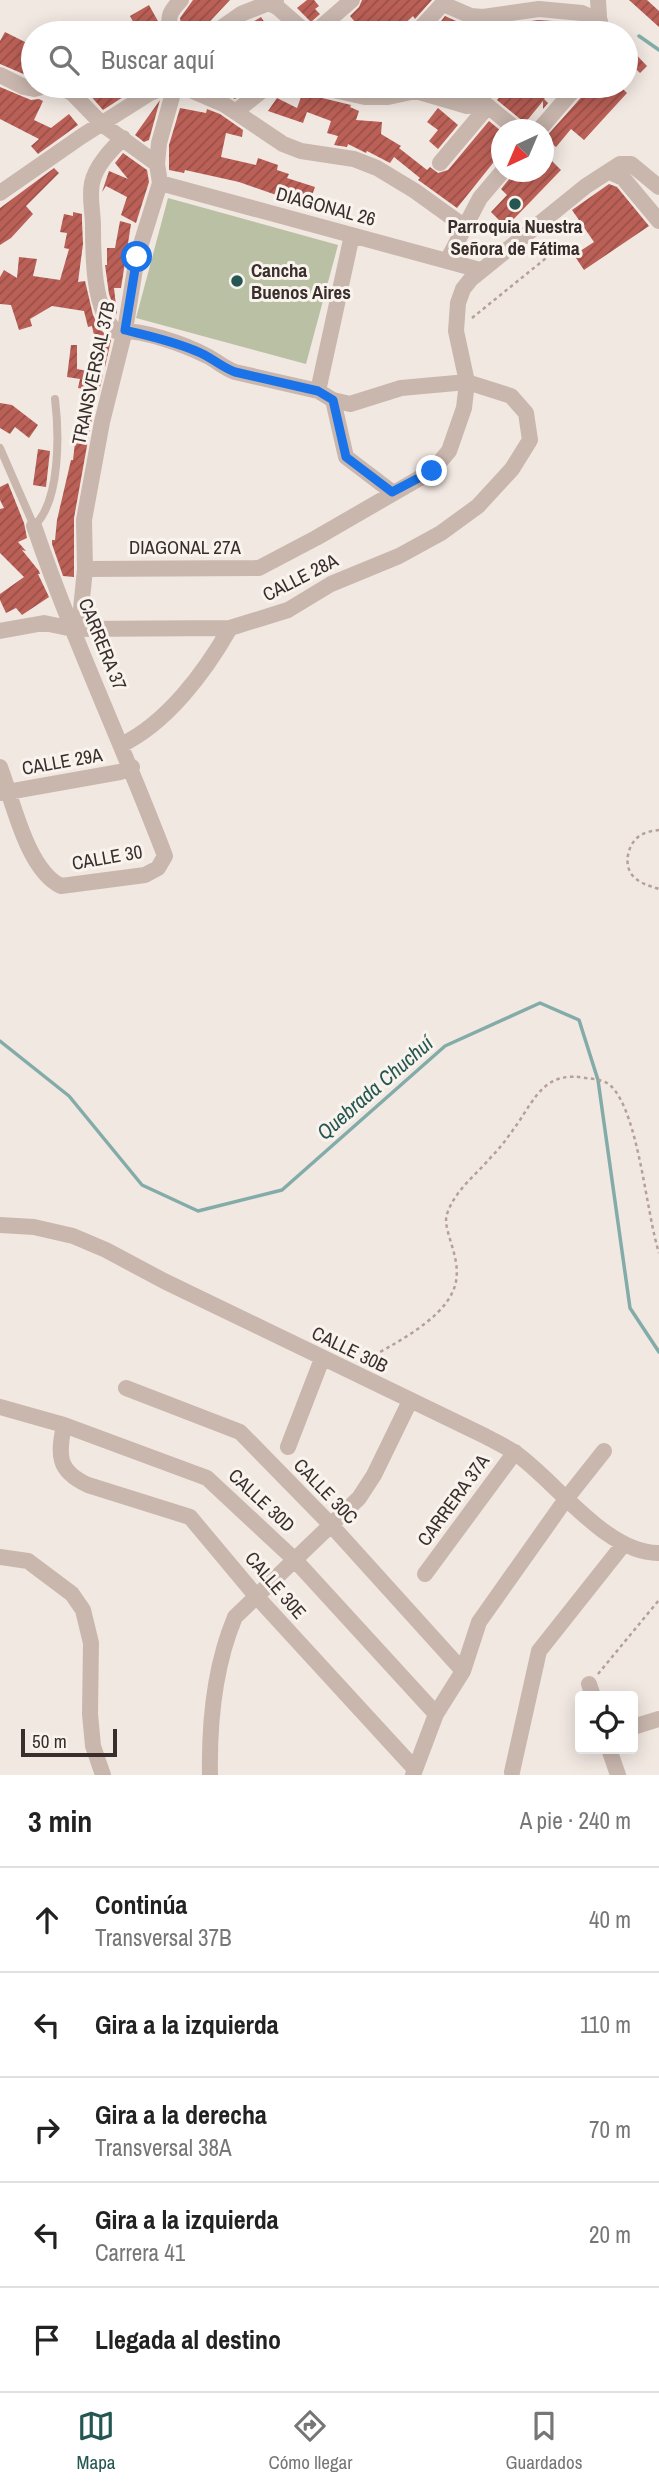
<!DOCTYPE html>
<html lang="es">
<meta charset="utf-8">
<style>
body{margin:0;font-family:"Archivo Narrow",sans-serif;background:#f6f6f6;color:#222}
.controls{position:absolute;right:21px;bottom:21px;display:grid;overflow:hidden;border-radius:7px;box-shadow:0 4px 18px #0003}
.controls button{width:63px;height:63px;display:grid;place-items:center;padding:0;border:0;border-bottom:2px solid #e0e0e0;background:#fff;color:#222;font:35px sans-serif}
.compass{position:absolute;left:491px;top:119px;width:63px;height:63px;border-radius:50%;background:#fff;box-shadow:0 4px 18px #0003;rotate:224deg}
.scale{position:absolute;left:21px;bottom:18px;width:96px;box-sizing:border-box;padding-left:7px;border:4px solid #392e2c;border-top:0;font-size:19px;line-height:24px;white-space:nowrap;color:#392e2c;-webkit-text-stroke:5px #f9f3ee;paint-order:stroke}
.stop{position:absolute;width:21px;height:21px;margin:-16px;border:5px solid #1a73e8;border-radius:50%;background:#fff}
.stop.end{background:#1a73e8;border-color:#fff;box-shadow:0 2px 7px #0008}
.list{margin:0;padding:0;list-style:none}
h2{display:flex;justify-content:space-between;align-items:center;height:91px;margin:0;padding:0 28px;font-size:30px}
h2 small{font-size:23px;font-weight:400;color:#767676}
.list li{display:grid;grid-template-columns:46px 1fr auto;gap:21px;align-items:center;box-sizing:border-box;height:105px;padding:0 28px;border-top:2px solid #e0e0e0}
.list b{display:block;font-size:26px;white-space:nowrap}
.list p{margin:0;font-size:23px;white-space:nowrap;color:#767676}
.list em{font-size:23px;font-style:normal;color:#767676}
.icon{flex:none;width:38px;height:38px;fill:none;stroke:currentColor;stroke-width:2;stroke-linecap:round;stroke-linejoin:round}
.map{position:relative;flex:none;width:659px;height:1775px;overflow:hidden}
.search{position:absolute;background:#fff;box-shadow:0 4px 18px #0003;left:21px;right:21px;top:21px;height:77px;display:flex;align-items:center;gap:18px;box-sizing:border-box;padding:0 24px;border-radius:38px;color:#767676;font-size:26px}
.sheet{height:616px;background:#fff}
nav{display:flex;justify-content:space-around;align-items:center;box-sizing:border-box;height:98px;border-top:2px solid #e0e0e0;background:#fff;font-size:19px;color:#767676}
nav a{display:grid;justify-items:center;gap:4px}
nav .on{color:#255752}
.map>svg:first-child{display:block}
.pitch{fill:#bac0a3}
.lines{fill:none;stroke-linecap:round;stroke-linejoin:round}
.stream{stroke:#83aca8;stroke-width:3.5}
.building{fill:url(#building-hatch)}
.path{stroke:#b5a199;stroke-width:2.5;stroke-dasharray:3.5 3.5;stroke-linecap:butt}
.lane{stroke:#c9b7ae;stroke-width:8}
.street{stroke:#c9b7ae;stroke-width:16}
.route{stroke:#1a73e8;stroke-width:9}
.poi-dot{fill:#255752;stroke:#f9f3ee;stroke-width:2.5}
.labels{text-anchor:middle;stroke-width:6;stroke-linejoin:round;paint-order:stroke}
.street-label{font-size:19px;fill:#392e2c;stroke:#f9f3ee}
.poi-label{font-size:19px;font-weight:bold;fill:#392e2c;stroke:#f9f3ee}
.water-label{font-size:21px;font-style:italic;fill:#255752;stroke:#f9f3ee}
</style>
<div class="map">
<svg width="659" height="1775" viewBox="0 0 659 1775">
<defs>
<pattern id="building-hatch" width="6" height="6" patternUnits="userSpaceOnUse" patternTransform="scale(1.75)"><rect width="6" height="6" fill="#bb6057"/><path d="M-1 1l2-2M0 6l6-6M5 7l2-2" fill="none" stroke="#995048"/></pattern>
</defs>
<rect width="100%" height="100%" fill="#f2e8e2"/>
<path class="pitch" d="M168,198L338,245L306,364L136,318Z"/>
<g class="lines">
<path class="stream" d="M639,36L659,50
M0,1041L69,1096L142,1185L198,1211L282,1190L445,1046L540,1003L579,1020L598,1080L630,1308L659,1352"/>
</g>
<path class="building" d="M193,0H230L199,33H186L182,29L180,18Z
M307,0H314L319,6L315,9L320,14L311,22L297,8Z
M362,0H432L415,19L413,16L395,33H364L350,16L359,7Z
M629,0H647L659,11V27Z
M149,5L159,23L161,33H139L130,16Z
M445,16L467,26L482,27L539,20L566,22V33H432Z
M261,17L267,26L255,33H241L251,23Z
M5,32L33,46V78L0,64V41Z
M626,44L647,66L640,73L626,59Z
M82,86H140L103,110Z
M207,86H247L249,88L235,99Z
M509,86L517,92L523,86H556L544,99L548,103L543,109V101L525,123L497,100Z
M587,86H599L607,93L614,86H620L627,93L584,140L571,129L556,147L545,138L585,93Z
M0,87L31,100L39,99L43,101L34,120L51,128L69,114L78,125L38,154L31,146L39,139L0,119Z
M304,89L314,96L351,105L350,107L359,111L356,120L382,122L381,134L401,146L399,148L427,170L430,167L438,173L448,170L489,121L501,131V153L457,208L421,182L418,180L420,178L394,157L390,163L367,151L366,153L348,144L347,147L334,145L338,136L327,133L331,121L307,112L303,123L268,111L277,98L297,108Z
M160,100L149,140L144,142L135,135Z
M180,108L206,113L207,109L220,114L243,130L242,137L226,133L221,157L256,165L258,158L278,165L277,170L289,174L287,178L315,187L308,206L239,182L185,170L184,173L169,170V145Z
M438,108L458,125L438,149L429,141L438,130L427,122Z
M123,153L147,170L149,182L136,223L121,215L127,197L106,186L102,192L109,171L128,179L115,163Z
M551,160L561,170L506,227L491,212L507,195L501,189L510,178L512,172H543V167Z
M54,168L59,173L26,206L33,214L11,238L0,245V208Z
M609,184L617,187L649,226L584,270L574,255L594,242L572,210Z
M73,212L82,214V221L83,244L78,282L85,281L93,315L100,329L111,340L105,367L98,334L94,335L92,326L88,327L84,311L52,306L30,319L32,326L19,330L11,305L0,304V277L4,270L17,278L19,257L37,259L33,276L60,280L69,249L64,248L67,233L60,232L64,214L73,216Z
M120,221L131,224L121,288H114L117,315L109,294L105,265H107V248H115Z
M71,345H77V369L103,374L99,392L78,388L80,379L67,377Z
M0,403L12,405L38,425L29,438L15,427L10,434L0,428Z
M78,416L92,418L74,518V577L63,576L52,544V540H55L57,520L71,460H73Z
M38,449L50,451L46,487L33,485Z
M8,483L24,523L27,538L18,542L26,551L22,550L39,571L40,574H38L49,597L22,615L16,608L6,613L0,600V594L24,577L0,553V509L4,508L0,500V487Z"/>
<g class="lines">
<path class="path" d="M472,318L561,246
M659,830C652,831 644,832 638,837C627,846 623,867 634,877C641,884 650,886 659,889
M362,1362C390,1346 440,1322 453,1291C466,1262 441,1231 447,1214C455,1190 476,1175 492,1156C502,1146 510,1134 518,1123C537,1094 547,1071 586,1078C594,1079 605,1080 611,1086C639,1114 646,1212 659,1253
M598,1674L659,1600"/>
<path class="lane" d="M0,448L34,526C61,501 59,432 55,399"/>
<path class="street" d="M598,0L600,33
M269,3L277,7L307,33
M443,4L471,16L483,17L539,9L582,13L600,21
M172,33C166,18 170,11 181,0
M214,33L241,14L276,0
M314,33L352,0
M416,33L446,0
M0,75L24,87L34,89L46,86L59,87L72,93L102,124L157,164
M181,86L225,105L283,144L301,151L354,159L377,168L415,191L465,227
M316,86L365,97H388L416,91L467,106L484,103
M469,86L484,103L517,130
M235,112L268,86
M539,130L577,86
M123,138C111,150 96,165 92,183C89,197 93,212 93,226C93,254 93,312 116,331C141,329 184,344 207,356C217,361 224,368 235,372L318,391
M440,163L488,106
M609,172L623,178L659,221
M160,183L480,270
M0,193L82,136L150,93L168,86
M448,259L480,198L502,172
M333,400L346,457L392,492
M85,569L259,568L316,538L432,471L449,451L464,408L467,382L456,331L458,303L463,289L471,279L586,186L620,164H631L659,187
M73,629L80,619L85,569L84,520L102,422L125,330L137,257L160,183L157,164L159,143L175,86
M0,631L44,623L73,629L230,628L288,610L331,584L399,556L441,533L478,506L512,469L530,440L526,413L511,396L467,382L401,388L350,404L333,400L318,391L352,235
M121,745C167,723 205,672 230,628
M0,767C13,801 27,870 61,886L145,875L158,868L165,856C123,745 72,638 34,526
M2,793L120,772L132,767
M0,1225L34,1227L73,1236L106,1250L164,1281L485,1436C494,1441 505,1446 514,1452C555,1480 606,1554 659,1553
M126,1388L240,1432L331,1525L463,1671
M0,1407L64,1425L207,1478L295,1560L436,1714
M64,1425C58,1455 57,1471 88,1485L190,1517L257,1597L414,1768
M288,1447L322,1359
M0,1557L28,1561L72,1594L83,1610L91,1643L90,1714L93,1746L103,1775
M425,1574L515,1452
M589,1684L593,1696
M633,1727L659,1719
M609,1749L618,1775
M512,1772L539,1651L623,1545
M210,1775C209,1721 214,1667 235,1617L359,1498L374,1475L410,1401
M413,1775L436,1714L463,1671L479,1622L566,1499L604,1451"/>
</g>
<g class="lines">
<path class="route" d="M137,257L125,330C149,336 173,341 196,351C210,356 221,367 235,372L318,391L333,400L346,457L392,492L432,471"/>
</g>
<g class="poi-dot">
<circle cx="515" cy="204" r="7"/>
<circle cx="237" cy="281" r="7"/>
</g>
<g class="labels">
<g class="street-label">
<text transform="translate(326 206) rotate(15)" y="7">DIAGONAL 26</text>
<text transform="translate(93 373) rotate(-78)" y="7">TRANSVERSAL 37B</text>
<text x="185" y="554">DIAGONAL 27A</text>
<text transform="translate(300 577) rotate(-27)" y="7">CALLE 28A</text>
<text transform="translate(103 644) rotate(68)" y="7">CARRERA 37</text>
<text transform="translate(62 761) rotate(-10)" y="7">CALLE 29A</text>
<text transform="translate(107 857) rotate(-10)" y="7">CALLE 30</text>
<text transform="translate(350 1349) rotate(26)" y="7">CALLE 30B</text>
<text transform="translate(326 1491) rotate(46)" y="7">CALLE 30C</text>
<text transform="translate(262 1500) rotate(43)" y="7">CALLE 30D</text>
<text transform="translate(453 1500) rotate(-54)" y="7">CARRERA 37A</text>
<text transform="translate(276 1585) rotate(49)" y="7">CALLE 30E</text>
</g>
<g class="poi-label">
<text x="515" y="233">Parroquia Nuestra<tspan x="515" dy="22">Señora de Fátima</tspan></text>
<text x="251" y="277" text-anchor="start">Cancha<tspan x="251" dy="22">Buenos Aires</tspan></text>
</g>
<g class="water-label">
<text transform="translate(375 1088) rotate(-41)" y="7">Quebrada Chuchuí</text>
</g>
</g>
</svg>
<div class="controls">
<button><svg class="icon" aria-label="locate" viewBox="0 0 24 24"><circle cx="12" cy="12" r="6"/><path d="M12 2v4M12 18v4M2 12h4M18 12h4"/></svg></button>
</div>
<svg class="compass" viewBox="-18 -18 36 36"><path d="M0-13l5 13h-10z" fill="#e53935"/><path d="M0 13l5-13h-10z" fill="#767676"/></svg>
<div class="scale">50 m</div>
<div class="stop" style="left:137px;top:257px"></div>
<div class="stop end" style="left:432px;top:471px"></div>
<div class="search"><svg class="icon" aria-label="search" viewBox="0 0 24 24"><circle cx="10" cy="10" r="6"/><path d="M15 15l6 6"/></svg>Buscar aquí</div>
</div>
<section class="sheet">
<h2>3 min<small>A pie · 240 m</small></h2>
<ul class="list">
<li><svg class="icon" aria-label="ahead" viewBox="0 0 24 24"><path d="M12 20V5M6 11l6-6 6 6"/></svg><div><b>Continúa</b><p>Transversal 37B</p></div><em>40 m</em></li>
<li><svg class="icon" aria-label="left" viewBox="0 0 24 24"><path d="M17 20v-9H6M10 6l-5 5 5 5"/></svg><div><b>Gira a la izquierda</b></div><em>110 m</em></li>
<li><svg class="icon" aria-label="right" viewBox="0 0 24 24"><path d="M7 20v-9h11M14 6l5 5-5 5"/></svg><div><b>Gira a la derecha</b><p>Transversal 38A</p></div><em>70 m</em></li>
<li><svg class="icon" aria-label="left" viewBox="0 0 24 24"><path d="M17 20v-9H6M10 6l-5 5 5 5"/></svg><div><b>Gira a la izquierda</b><p>Carrera 41</p></div><em>20 m</em></li>
<li><svg class="icon" aria-label="arrive" viewBox="0 0 24 24"><path d="M6 21V4h12l-3 4 3 4H6"/></svg><div><b>Llegada al destino</b></div></li>
</ul>
</section>
<nav>
<a class="on"><svg class="icon" aria-label="map" viewBox="0 0 24 24"><path d="M3 6l6-2 6 2 6-2v14l-6 2-6-2-6 2zM9 4v14M15 6v14"/></svg>Mapa</a>
<a><svg class="icon" aria-label="directions" viewBox="0 0 24 24"><path d="M12 3l9 9-9 9-9-9zM9 14v-3h6M13 9l2 2-2 2"/></svg>Cómo llegar</a>
<a><svg class="icon" aria-label="saved" viewBox="0 0 24 24"><path d="M7 4h10v16l-5-4-5 4z"/></svg>Guardados</a>
</nav>
